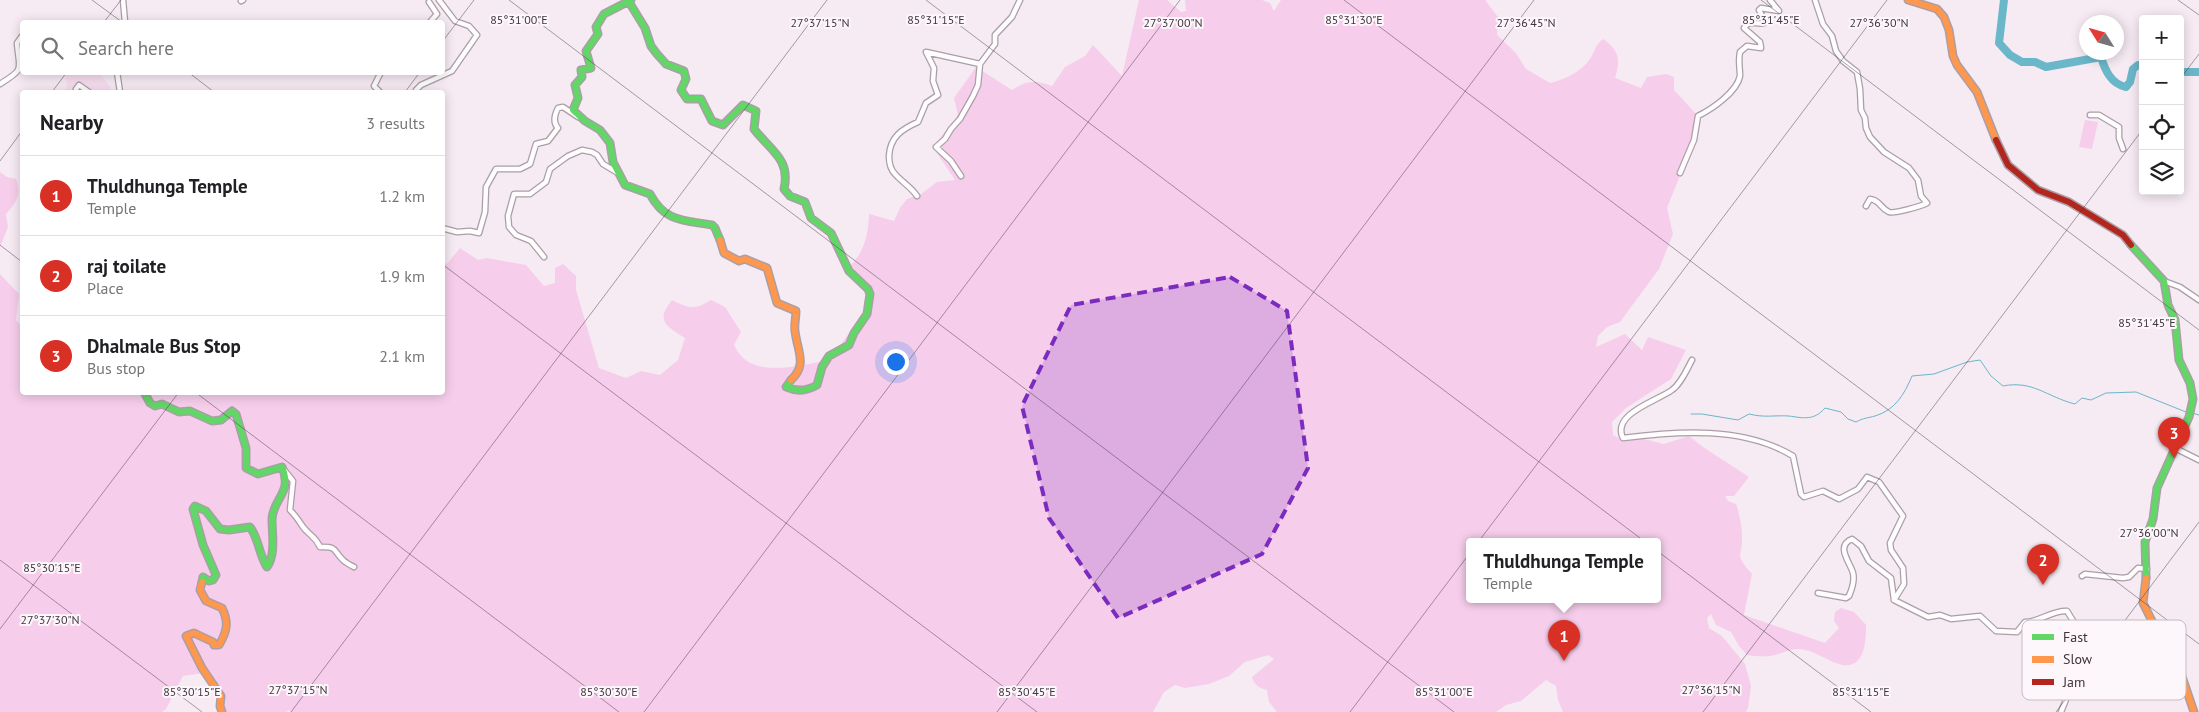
<!DOCTYPE html>
<meta charset="utf-8">
<style>
body{margin:0;font-family:"PT Sans",sans-serif;background:#f6f6f6;color:#202124}
.controls{position:absolute;right:15px;top:15px;display:grid;overflow:hidden;border-radius:5px;box-shadow:0 2px 12px #0003}
.controls button{width:45px;height:45px;display:grid;place-items:center;padding:0;border:0;border-bottom:1px solid #e0e0e0;background:#fff;color:#202124;font:25px sans-serif}
.compass{position:absolute;left:2079px;top:15px;width:45px;height:45px;border-radius:50%;background:#fff;box-shadow:0 2px 12px #0003;rotate:307deg}
.you{position:absolute;left:895px;top:361px;width:18px;height:18px;margin:-12px;border:4px solid #fff;border-radius:50%;background:#1a73e8;box-shadow:0 0 0 8px #1a73e833}
.badge{display:grid;place-items:center;width:32px;height:32px;border-radius:50%;background:#d93025;color:#fff;font-size:16px;font-weight:700}
.pin{position:absolute;translate:-50% -41px;filter:drop-shadow(0 1px 2px #0008)}
.pin::after{content:'';position:absolute;top:26px;width:18px;height:15px;background:inherit;clip-path:polygon(0 0,100% 0,50% 100%)}
.popup{position:absolute;left:1466px;top:538px;width:195px;height:65px;box-sizing:border-box;display:grid;place-content:center;border-radius:5px;background:#fff;filter:drop-shadow(0 1px 4px #0005);font-size:16px;white-space:nowrap;color:#757577}
.popup b{font-size:19px;color:#202124}
.popup::after{content:'';position:absolute;left:50%;top:100%;margin-left:-10px;border:10px solid transparent;border-top-color:#fff}
.list{margin:0;padding:0;list-style:none}
h2{display:flex;justify-content:space-between;align-items:center;height:65px;margin:0;padding:0 20px;font-size:21px}
h2 small{font-size:16px;font-weight:400;color:#757577}
.list li{display:grid;grid-template-columns:32px 1fr auto;gap:15px;align-items:center;box-sizing:border-box;height:80px;padding:0 20px;border-top:1px solid #e0e0e0}
.list b{display:block;font-size:19px;white-space:nowrap}
.list p{margin:0;font-size:16px;white-space:nowrap;color:#757577}
.list em{font-size:16px;font-style:normal;color:#757577}
.icon{flex:none;width:28px;height:28px;fill:none;stroke:currentColor;stroke-width:2;stroke-linecap:round;stroke-linejoin:round}
.map{position:relative;flex:none;width:2199px;height:712px;overflow:hidden}
.search{position:absolute;background:#fff;box-shadow:0 2px 12px #0003;left:20px;top:20px;width:425px;height:55px;display:flex;align-items:center;gap:12px;box-sizing:border-box;padding:0 18px;border-radius:5px;color:#757577;font-size:19px}
.panel{position:absolute;background:#fff;box-shadow:0 2px 12px #0003;left:20px;top:90px;width:425px;height:305px;border-radius:5px}
.map>svg:first-child{display:block}
.built{fill:#f7ddef}
.green{fill:#f6ceeb;fill-rule:evenodd}
.lines{fill:none;stroke-linecap:round;stroke-linejoin:round}
.stream{stroke:#6ab7c9;stroke-width:1}
.river{stroke:#6ab7c9;stroke-width:8}
.street-casing{stroke:#aa9fa7;stroke-width:7}
.fast-casing{stroke:#aa9fa7;stroke-width:9}
.slow-casing{stroke:#aa9fa7;stroke-width:9}
.jam-casing{stroke:#aa9fa7;stroke-width:9}
.street{stroke:#fefcfd;stroke-width:4.5}
.fast{stroke:#63d668;stroke-width:6}
.slow{stroke:#ff974d;stroke-width:6}
.jam{stroke:#b3261e;stroke-width:6}
.marked{fill:#7b2cbf;fill-opacity:0.2;stroke:#7b2cbf;stroke-width:4;stroke-dasharray:10 6;stroke-linejoin:round}
.ticks{fill:none;stroke:#3f343c;stroke-width:1;stroke-opacity:0.45}
.key{fill:#fdf7fb;stroke:#c4bcc2;stroke-width:1}
.key-label{font-size:14px;fill:#3f343c}
.ticks-label{font-size:12px;text-anchor:middle;fill:#3f343c;stroke:#fdf7fb;stroke-width:4;stroke-linejoin:round;paint-order:stroke}
</style>
<div class="map">
<svg width="2199" height="712" viewBox="0 0 2199 712">
<rect width="100%" height="100%" fill="#f6eaf3"/>
<path class="built" d="M65,72L99,73L110,87L112,92H62L67,88Z"/>
<path class="green" d="M1139,0H1167L1181,12L1186,11L1185,0H1262L1270,3L1274,11L1281,0H1485L1498,17L1497,35L1516,53L1526,69L1550,83C1564,80 1581,72 1590,59C1595,51 1595,45 1603,39C1619,50 1621,60 1615,78L1641,88L1647,77L1666,74L1674,77V90L1698,116L1694,140L1667,208L1673,234L1659,269L1620,322L1607,327L1598,336L1596,347L1625,334L1642,350L1648,337L1686,350L1671,379L1626,408L1612,422L1613,435L1621,439L1640,438L1664,444L1689,436C1708,452 1729,463 1749,477L1734,496H1725L1728,501L1736,504C1739,512 1742,527 1742,535C1743,558 1733,553 1752,574L1744,615L1825,643L1839,628L1834,621L1835,612L1841,608L1854,612L1866,625C1866,639 1866,668 1843,665C1830,663 1817,651 1800,649C1790,648 1780,655 1770,656C1763,657 1754,656 1747,655L1739,646L1731,632L1716,625L1711,614L1707,618L1709,628L1722,636L1745,664L1751,686L1748,708L1746,712H1563L1558,700L1556,686L1546,680L1521,701L1506,705L1496,712H1277L1269,702L1267,690C1259,688 1254,685 1252,677L1274,659L1268,655L1245,662L1229,676L1209,684L1185,688L1175,685L1164,692L1153,712H291L289,710L286,712H222C224,691 220,686 204,673L183,676L166,709L162,712H0V274L19,294L16,320L20,324L22,332V392H223L226,395L231,392H442L443,262L447,264L460,248L478,260L487,258L526,265L544,286L555,283V268L563,264L576,276V290L599,368L626,378L641,371L660,375L678,360L685,338C666,326 655,321 672,300C690,309 694,310 711,300L725,307L741,332L734,345C750,382 801,364 831,360C836,352 841,344 846,337C857,323 880,309 871,288C867,277 855,278 851,265C865,250 868,235 869,214L894,221L900,208L907,199L921,194L937,182L955,180L933,147L958,115L954,98L976,67L1012,90C1027,80 1036,80 1052,86L1065,67L1085,56L1093,45L1122,76ZM1470,542H1658V600H1470Z
M2085,120L2098,122L2092,149L2079,147Z
M0,172L7,177L16,179C22,194 16,203 6,214L8,227L0,247Z"/>
<g class="lines">
<path class="stream" d="M2192,413L2199,415
M1691,414H1702L1738,420L1749,414C1765,418 1774,415 1789,416C1803,418 1814,421 1825,408L1841,412L1848,419L1856,422C1863,418 1868,418 1875,416C1895,410 1904,395 1912,376L1934,374L1967,362L1980,360L1991,376L2003,386C2033,380 2047,397 2075,404L2082,398L2091,400L2106,393L2136,392L2186,412"/>
<path class="river" d="M2004,0L1999,43L2010,55L2022,62H2035L2046,67L2101,57C2105,70 2111,84 2126,87L2130,82L2133,69L2138,65H2143
M2180,72H2199"/>
<defs>
<path id="street" d="M123,0L125,22
M1815,0L1823,24L1832,36L1836,51L1843,61L1857,72L1860,89L1861,110L1865,118L1866,128L1870,137L1884,152L1909,168L1918,180L1921,196L1927,203C1922,206 1894,214 1889,212C1880,208 1880,200 1870,199L1866,206
M241,1L243,0
M429,2L437,14L430,22
M117,72L120,92
M0,84C26,68 19,70 17,43L22,36
M76,89L79,85L89,92
M380,92L374,86L381,72
M417,92L416,90L421,85L452,71L477,35L469,26L455,21L439,0
M2090,115H2099L2119,127V138L2123,149
M1680,173L1694,140L1698,116C1712,109 1737,92 1740,76C1740,68 1738,60 1740,52L1747,46L1761,48L1760,42L1744,28C1750,19 1756,25 1764,23L1765,21L1759,10L1761,8L1779,11L1770,0
M961,176L951,161L936,147L945,139L951,129L960,119L973,96L978,85L980,64L995,44V35L1012,17L1020,0
M917,196C911,187 902,182 895,174C890,169 889,163 889,156C890,137 902,129 918,122L926,103L938,95L933,81L934,68L926,52L980,64
M442,228L457,232L470,231L479,233L485,212L486,187L496,169H520L530,164L536,144L548,141L558,128C552,122 555,114 558,108L563,107L578,117
M544,257L531,241L516,235L509,227L508,216L514,194H530L546,182L550,169L568,156L582,150L592,152L597,155L603,164L618,173
M2164,281L2180,287L2199,300
M1692,360C1687,369 1681,384 1672,390C1657,401 1611,414 1623,438C1678,431 1743,426 1793,456L1801,494L1804,497L1823,491L1839,499L1858,489L1867,477L1879,482L1903,516L1890,543L1891,550L1903,568L1904,584L1894,600
M2175,448L2199,460
M285,471L293,481L290,510C296,516 299,521 303,527C310,536 315,536 320,547C338,546 333,551 343,560C346,563 350,565 354,567
M2082,576L2085,574L2123,578L2129,577L2138,568L2147,569
M1818,593L1846,598L1849,596C1852,589 1855,581 1853,573C1850,562 1835,546 1852,539L1861,546L1869,561L1891,578L1894,600L1928,617L1940,615L1951,619L1980,616L1996,631L2017,632L2025,622C2040,622 2052,610 2067,611L2075,624L2085,632L2077,645C2091,651 2106,653 2120,650C2126,649 2129,643 2134,642C2145,639 2159,644 2170,647
M2061,712L2069,692V667L2077,645"/>
<path id="fast" d="M631,0L604,14L596,27L598,34L586,51L591,68L581,70L582,77L575,85L578,98L573,110L585,121L600,130L610,143L613,162L625,185L650,194C665,222 683,220 712,225L715,228L720,240
M629,2L645,28L651,46L657,54L666,64L684,71L686,79L681,90L687,99H701L712,121L723,125L743,105L756,111L754,129C770,150 791,159 784,189L790,196L805,202L811,218L831,233L849,271L868,289L870,294L867,314L854,333L849,345L829,356L822,367L817,385C807,391 797,392 786,387L791,380
M2131,245L2164,281L2168,305L2175,320L2179,360L2190,383L2193,399L2189,417L2157,488L2153,519L2145,542L2146,578
M144,392L150,403L155,406L162,404L179,412L190,411L212,421L221,420L232,411L236,414L246,448V468L258,474L282,467C293,493 273,498 272,519C272,534 276,554 267,567C259,555 259,539 250,527L229,530L220,529L206,511L195,506L193,509L203,545L216,575L213,580L209,581L203,577L202,582"/>
<path id="slow" d="M1908,0L1937,9L1944,17L1949,30L1953,56L1957,65L1977,92L1996,140
M720,240L724,253L739,261L745,259L767,268L777,303L796,311C796,318 794,325 795,331C797,350 808,365 791,380
M2146,578L2143,603L2158,633L2172,647L2194,712
M202,582L200,590L206,601L222,608C229,622 227,632 219,645H214L213,642L194,633L186,636L202,668L221,696L220,706L222,712"/>
<path id="jam" d="M1996,140L2008,165L2038,190L2069,202L2123,235L2131,245"/>
</defs>
<use href="#street" class="street-casing"/>
<use href="#fast" class="fast-casing"/>
<use href="#slow" class="slow-casing"/>
<use href="#jam" class="jam-casing"/>
<use href="#street" class="street"/>
<use href="#fast" class="fast"/>
<use href="#slow" class="slow"/>
<use href="#jam" class="jam"/>
</g>
<path class="marked" d="M1230,277L1287,311L1308,468L1262,554L1118,618L1049,518L1022,406L1071,305Z"/>
<path class="ticks" d="M92,0L122,22M509,0L1454,712M926,0L1871,712M1344,0L2199,644M1761,0L2199,330M2178,0L2199,15M104,22L121,0M442,42L474,0M188,72L214,92M2180,79L2199,54M52,92L67,72M405,92L420,72M0,161L22,131M0,245L22,262M442,264L1037,712M195,392L619,712M0,560L202,712M0,629L179,392M291,712L827,0M644,712L1180,0M997,712L1534,0M1350,712L1887,0M1703,712L2143,129M2056,712L2199,522"/>
<rect x="2022" y="620" width="164" height="80" rx="8" class="key"/>
<rect x="2032" y="634" width="22" height="6" fill="#63d668"/>
<rect x="2032" y="656" width="22" height="7" fill="#ff974d"/>
<rect x="2032" y="679" width="22" height="6" fill="#b3261e"/>
<g class="key-label">
<text x="2063" y="642">Fast</text>
<text x="2063" y="664">Slow</text>
<text x="2063" y="687">Jam</text>
</g>
<g class="ticks-label">
<text x="519" y="24">85°31'00"E</text>
<text x="936" y="24">85°31'15"E</text>
<text x="1354" y="24">85°31'30"E</text>
<text x="1771" y="24">85°31'45"E</text>
<text x="1879" y="27">27°36'30"N</text>
<text x="820" y="27">27°37'15"N</text>
<text x="1173" y="27">27°37'00"N</text>
<text x="1526" y="27">27°36'45"N</text>
<text x="2147" y="327">85°31'45"E</text>
<text x="2149" y="537">27°36'00"N</text>
<text x="52" y="572">85°30'15"E</text>
<text x="50" y="624">27°37'30"N</text>
<text x="298" y="694">27°37'15"N</text>
<text x="1711" y="694">27°36'15"N</text>
<text x="192" y="696">85°30'15"E</text>
<text x="609" y="696">85°30'30"E</text>
<text x="1027" y="696">85°30'45"E</text>
<text x="1444" y="696">85°31'00"E</text>
<text x="1861" y="696">85°31'15"E</text>
</g>
</svg>
<div class="controls">
<button>+</button>
<button>−</button>
<button><svg class="icon" aria-label="locate" viewBox="0 0 24 24"><circle cx="12" cy="12" r="6"/><path d="M12 2v4M12 18v4M2 12h4M18 12h4"/></svg></button>
<button><svg class="icon" aria-label="layers" viewBox="0 0 24 24"><path d="M12 4l9 5-9 5-9-5zM3 14l9 5 9-5"/></svg></button>
</div>
<svg class="compass" viewBox="-18 -18 36 36"><path d="M0-13l5 13h-10z" fill="#e53935"/><path d="M0 13l5-13h-10z" fill="#757577"/></svg>
<div class="you"></div>
<div class="pin badge" style="left:1564px;top:661px">1</div>
<div class="popup"><b>Thuldhunga Temple</b>Temple</div>
<div class="pin badge" style="left:2043px;top:585px">2</div>
<div class="pin badge" style="left:2174px;top:458px">3</div>
<div class="search"><svg class="icon" aria-label="search" viewBox="0 0 24 24"><circle cx="10" cy="10" r="6"/><path d="M15 15l6 6"/></svg>Search here</div>
<section class="panel">
<h2>Nearby<small>3 results</small></h2>
<ul class="list">
<li><span class="badge">1</span><div><b>Thuldhunga Temple</b><p>Temple</p></div><em>1.2 km</em></li>
<li><span class="badge">2</span><div><b>raj toilate</b><p>Place</p></div><em>1.9 km</em></li>
<li><span class="badge">3</span><div><b>Dhalmale Bus Stop</b><p>Bus stop</p></div><em>2.1 km</em></li>
</ul>
</section>
</div>
